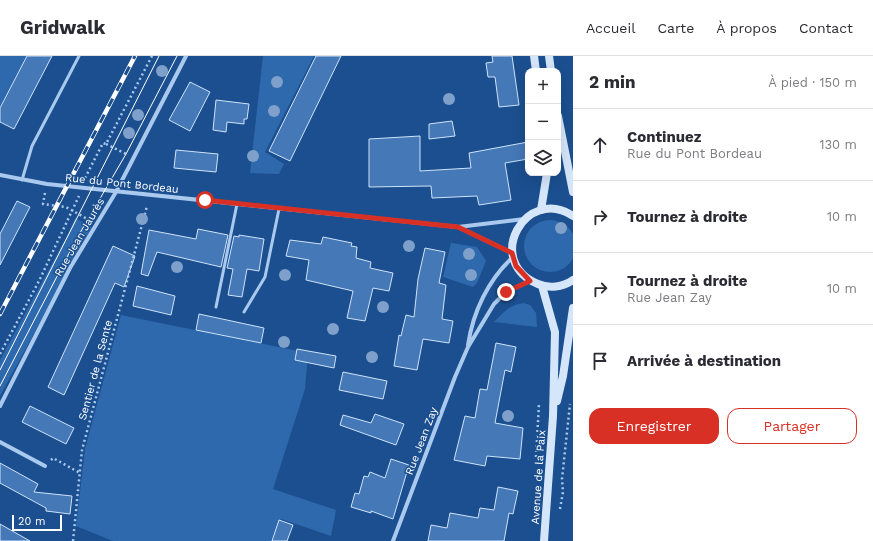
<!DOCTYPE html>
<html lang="fr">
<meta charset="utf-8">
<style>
body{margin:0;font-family:"Work Sans",sans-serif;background:#f2f2f3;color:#2b2b33}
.controls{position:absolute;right:12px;top:12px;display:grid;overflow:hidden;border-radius:8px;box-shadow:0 4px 16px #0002}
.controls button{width:36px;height:36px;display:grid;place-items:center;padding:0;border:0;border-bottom:1px solid #e1e1e2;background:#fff;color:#2b2b33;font:20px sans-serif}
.scale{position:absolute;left:12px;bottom:10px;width:50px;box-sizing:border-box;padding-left:4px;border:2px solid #fff;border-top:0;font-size:11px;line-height:14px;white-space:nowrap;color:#fff;-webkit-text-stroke:3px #1b4f8f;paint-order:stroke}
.stop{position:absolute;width:12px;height:12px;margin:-9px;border:3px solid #d93025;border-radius:50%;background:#fff}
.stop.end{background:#d93025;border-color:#fff;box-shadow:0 1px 4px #0008}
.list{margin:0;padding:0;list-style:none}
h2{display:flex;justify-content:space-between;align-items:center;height:52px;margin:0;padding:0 16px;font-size:17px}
h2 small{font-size:13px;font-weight:400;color:#7c7c81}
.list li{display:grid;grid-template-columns:26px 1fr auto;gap:12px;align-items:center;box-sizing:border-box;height:72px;padding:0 16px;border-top:1px solid #e1e1e2}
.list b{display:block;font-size:15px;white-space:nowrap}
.list p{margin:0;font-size:13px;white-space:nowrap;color:#7c7c81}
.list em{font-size:13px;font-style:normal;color:#7c7c81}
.actions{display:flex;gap:8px;padding:12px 16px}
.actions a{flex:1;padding:9px 0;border:1px solid #d93025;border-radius:12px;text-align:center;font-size:14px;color:#d93025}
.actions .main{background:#d93025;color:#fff}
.icon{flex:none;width:22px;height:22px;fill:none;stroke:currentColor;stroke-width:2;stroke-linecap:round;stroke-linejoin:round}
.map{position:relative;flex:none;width:573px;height:485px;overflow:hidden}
header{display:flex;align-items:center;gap:24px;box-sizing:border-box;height:56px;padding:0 20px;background:#fff;border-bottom:1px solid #e1e1e2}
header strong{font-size:19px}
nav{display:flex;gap:22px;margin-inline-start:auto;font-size:14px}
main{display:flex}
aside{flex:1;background:#fff}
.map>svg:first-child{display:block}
.green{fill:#2e69ad}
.building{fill:#4478b7;stroke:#cfe3fa}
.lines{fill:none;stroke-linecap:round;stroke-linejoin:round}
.path{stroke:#a9c9ee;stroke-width:2.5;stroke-dasharray:2 3;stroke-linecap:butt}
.lane{stroke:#a9c9ee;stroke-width:3}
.street{stroke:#a9c9ee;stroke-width:4}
.secondary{stroke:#d6e6fa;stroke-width:8}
.tram{stroke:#fff;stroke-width:1}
.rail-casing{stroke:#fff;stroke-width:4.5}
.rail{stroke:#1b4f8f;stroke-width:3;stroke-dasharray:9;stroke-linecap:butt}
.tree{fill:#7ea0ca}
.route{stroke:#d93025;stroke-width:5}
.labels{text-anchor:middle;stroke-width:3;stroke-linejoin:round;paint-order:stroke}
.street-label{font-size:11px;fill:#fff;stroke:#1b4f8f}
</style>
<header>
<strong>Gridwalk</strong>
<nav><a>Accueil</a><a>Carte</a><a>À propos</a><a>Contact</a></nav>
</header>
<main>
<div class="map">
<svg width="573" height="485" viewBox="0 0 573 485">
<rect width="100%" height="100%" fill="#1b4f8f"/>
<path class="green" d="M0,0H27L0,51Z
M263,0H314L265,96L284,108L279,118L250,117Z
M75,162L92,171L0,340V304L68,178Z
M524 190a26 26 0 1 1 52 0a26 26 0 1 1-52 0Z
M451,187L477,191L486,205L477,227L473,231L443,221Z
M524,247L530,249L536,257L537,271L494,266C503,257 510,248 524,247Z
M121,259L308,297L305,333L273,433L336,454L331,480L281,463L272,485H113L76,470L85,393Z"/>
<path class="building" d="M27,0H52L14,73L0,66V52Z
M316,0H341L290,105L269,95Z
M492,0H512L519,49L499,51L495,21H488L486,7L493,6Z
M190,26L210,36L190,75L169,64Z
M216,44L249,48L247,63H244V68L227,66L226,76L213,74Z
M452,65L455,80L429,83V68Z
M420,80V115L471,112L469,97L528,86V103L505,107L511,144L479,149L477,140L432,142L431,130L369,131V83Z
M176,94L218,98L216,116L174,112Z
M17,145L30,151L0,209V178Z
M198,173L228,179L221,211L157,196L148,220L141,218L149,174L196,183Z
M239,179L264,183L259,215L247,213L242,241L228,239L233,213L227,212L234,180L239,181Z
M323,181L352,187L351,190L357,191L356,202L371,206L370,212L393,217L389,235L373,232L365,265L347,262L353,235L306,224L309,204L286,200L290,184L321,188Z
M113,190L135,200L124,231L115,227L64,339L48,331Z
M425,192L445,196L439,227L446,229L442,263L453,265L449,287L423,283L417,314L394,310L399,279L401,280L406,259L414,261L418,223Z
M137,230L175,240L171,259L133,250Z
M199,258L264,272L261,287L196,274Z
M496,287L516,291L511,316L505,314L495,367L523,372L520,403L487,400L485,410L454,404L465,360L475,362L480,333L487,334Z
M297,293L336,300L334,312L295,304Z
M343,316L387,325L383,343L339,334Z
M30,350L74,372L66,388L22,366Z
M375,358L404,368L396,389L340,369L343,359L371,367Z
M391,403L409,409L393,463L371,455V457L351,451L355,437L359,438L364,420L368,421L370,416L385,422Z
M0,407L38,428L34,436L72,440L70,458L46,455V452L0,427Z
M498,431L518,435L513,458L509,457L504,485H428L431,469L447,472L450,457L478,462L480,452L494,454Z
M279,464L293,469L287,485H272Z
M0,468L30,485H0Z"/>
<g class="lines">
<path class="path" d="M106,88L126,98
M85,122L103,87L106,88L152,0
M45,137L43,148L66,151L89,164
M0,298L39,225L79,140
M536,401L539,348
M51,404L53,402L80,417
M560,453L563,436L562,423L570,348
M73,485L82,394L147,150"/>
<path class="lane" d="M22,124L32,90L79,0
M216,251L237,148
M244,256L265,221L279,153"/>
<path class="street" d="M0,119L47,128L458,171L524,163
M458,171L512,197
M468,289C473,256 488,224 513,201
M0,350L70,212L116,136L186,0
M0,386L45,410
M393,485L455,321L468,291L494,248L506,236L530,225"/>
<path class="secondary" d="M534,0L536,15
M549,0L551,15
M558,60L573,136
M541,154L547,117
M573,160C526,129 483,205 538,228C549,233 563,231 573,224
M542,230L555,276L553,360L544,485
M557,345L563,320L573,252"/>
<path class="tram" d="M0,314L159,0
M0,330L77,182L126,98L177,0"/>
<defs>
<path id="rail" d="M0,258L135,0"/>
</defs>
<use href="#rail" class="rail-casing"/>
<use href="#rail" class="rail"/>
</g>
<g class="tree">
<circle cx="162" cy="15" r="6"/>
<circle cx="277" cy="26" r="6"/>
<circle cx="449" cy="43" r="6"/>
<circle cx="274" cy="55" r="6"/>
<circle cx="138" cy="59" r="6"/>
<circle cx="129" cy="77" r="6"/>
<circle cx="253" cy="100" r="6"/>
<circle cx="142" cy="163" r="6"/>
<circle cx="561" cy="172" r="6"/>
<circle cx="409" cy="190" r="6"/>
<circle cx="469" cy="198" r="6"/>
<circle cx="177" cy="211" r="6"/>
<circle cx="285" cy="219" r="6"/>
<circle cx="471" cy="219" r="6"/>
<circle cx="383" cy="251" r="6"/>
<circle cx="333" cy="273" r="6"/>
<circle cx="284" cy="286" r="6"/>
<circle cx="372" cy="301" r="6"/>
<circle cx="508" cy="360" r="6"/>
</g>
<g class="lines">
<path class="route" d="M205,144L458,171L512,197L516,210L530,225L506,236"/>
</g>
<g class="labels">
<g class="street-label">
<text transform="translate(122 127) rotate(6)" y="4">Rue du Pont Bordeau</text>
<text transform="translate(79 181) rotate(-60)" y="4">Rue Jean Jaurès</text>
<text transform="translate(95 314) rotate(-75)" y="4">Sentier de la Sente</text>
<text transform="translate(421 385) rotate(-69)" y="4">Rue Jean Zay</text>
<text transform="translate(538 421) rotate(-86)" y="4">Avenue de la Paix</text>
</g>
</g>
</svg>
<div class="controls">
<button>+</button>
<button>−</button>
<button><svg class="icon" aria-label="layers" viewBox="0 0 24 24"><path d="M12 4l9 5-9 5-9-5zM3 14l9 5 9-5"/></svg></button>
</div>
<div class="scale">20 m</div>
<div class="stop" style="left:205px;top:144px"></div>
<div class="stop end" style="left:506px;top:236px"></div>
</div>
<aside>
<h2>2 min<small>À pied · 150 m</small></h2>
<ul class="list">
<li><svg class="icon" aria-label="ahead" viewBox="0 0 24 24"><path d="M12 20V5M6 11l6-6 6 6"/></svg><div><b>Continuez</b><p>Rue du Pont Bordeau</p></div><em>130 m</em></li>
<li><svg class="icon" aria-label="right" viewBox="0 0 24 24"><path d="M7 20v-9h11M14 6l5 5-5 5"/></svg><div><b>Tournez à droite</b></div><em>10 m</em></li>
<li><svg class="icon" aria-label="right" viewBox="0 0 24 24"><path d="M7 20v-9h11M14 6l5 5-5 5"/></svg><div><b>Tournez à droite</b><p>Rue Jean Zay</p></div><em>10 m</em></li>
<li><svg class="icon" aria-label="arrive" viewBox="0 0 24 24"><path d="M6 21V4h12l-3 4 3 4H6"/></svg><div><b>Arrivée à destination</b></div></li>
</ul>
<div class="actions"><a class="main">Enregistrer</a><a>Partager</a></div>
</aside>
</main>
